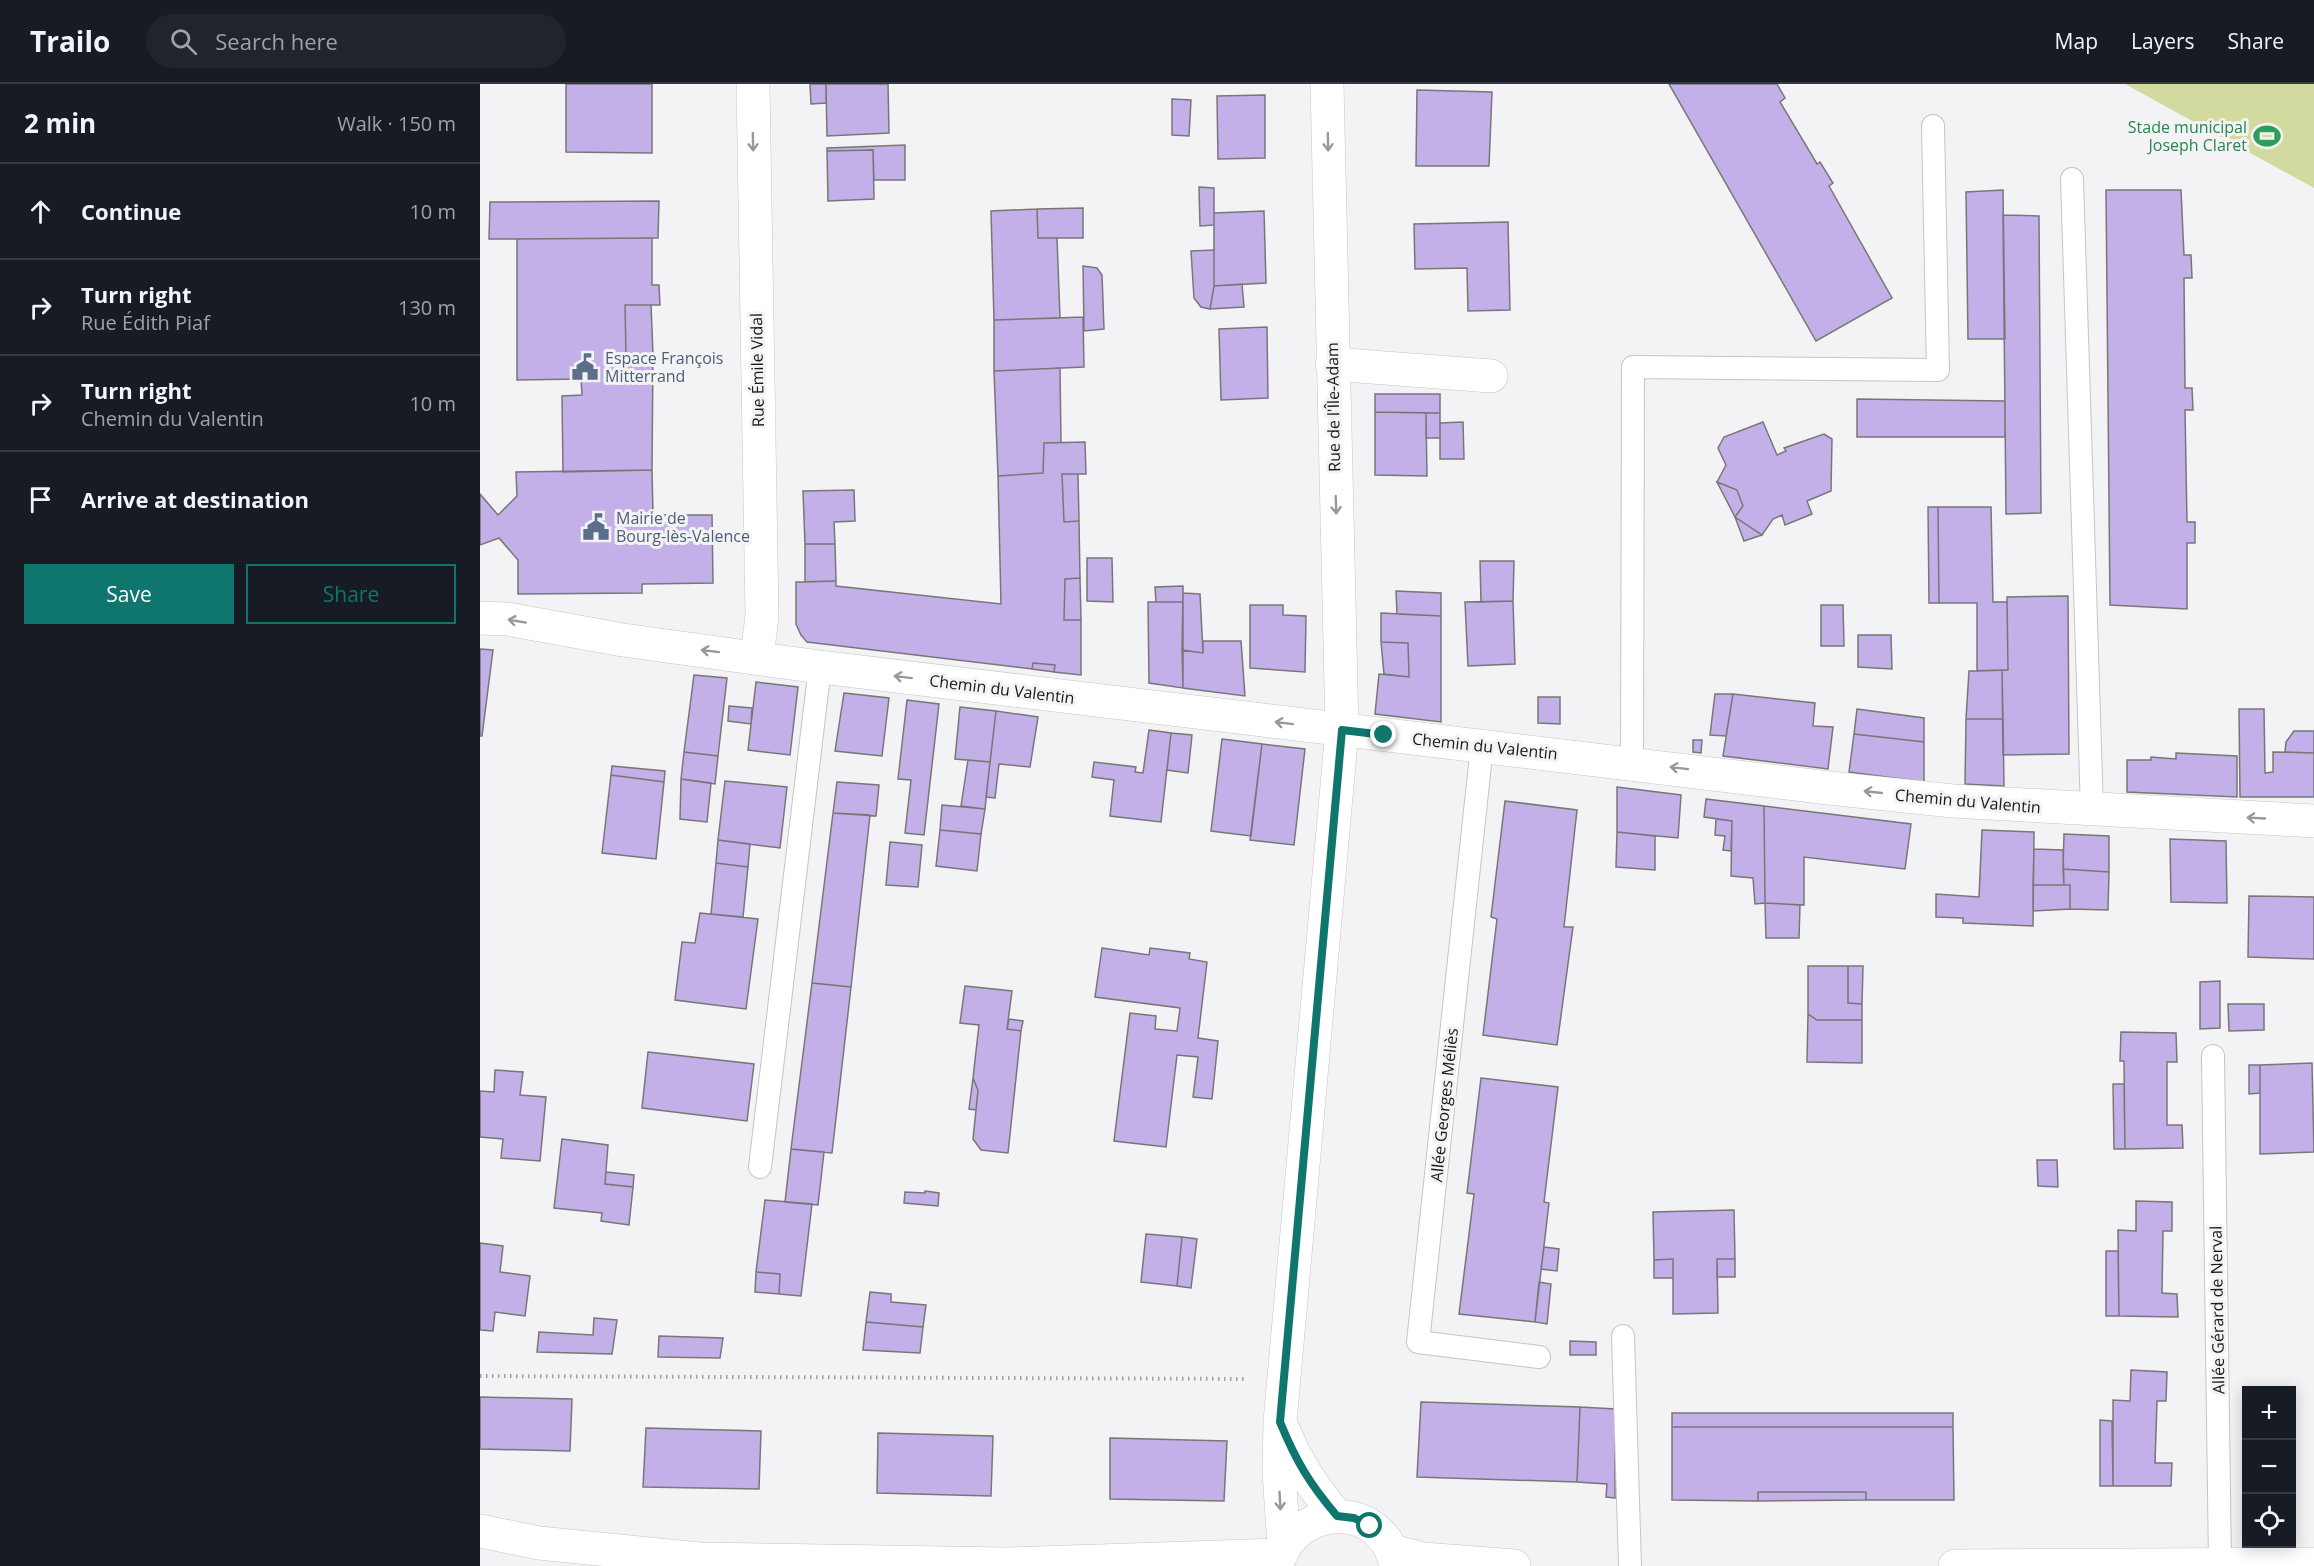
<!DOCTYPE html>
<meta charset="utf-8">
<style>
body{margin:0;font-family:"Open Sans",sans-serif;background:#20242c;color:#f1f3f6}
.controls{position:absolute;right:18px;bottom:18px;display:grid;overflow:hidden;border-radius:0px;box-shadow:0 3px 15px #0003}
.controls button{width:54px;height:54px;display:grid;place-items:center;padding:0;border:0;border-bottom:2px solid #363941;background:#171b24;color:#f1f3f6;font:30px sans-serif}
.stop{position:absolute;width:18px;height:18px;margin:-14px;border:4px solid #0f766e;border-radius:50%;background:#fff}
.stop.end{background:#0f766e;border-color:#fff;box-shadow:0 2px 6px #0008}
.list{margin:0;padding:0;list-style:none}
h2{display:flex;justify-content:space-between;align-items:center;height:78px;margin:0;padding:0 24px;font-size:26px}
h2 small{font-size:20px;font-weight:400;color:#9ea1a6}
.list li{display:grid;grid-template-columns:39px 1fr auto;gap:18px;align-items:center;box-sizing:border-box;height:96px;padding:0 24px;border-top:2px solid #363941}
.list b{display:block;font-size:22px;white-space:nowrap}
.list p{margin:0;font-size:20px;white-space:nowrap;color:#9ea1a6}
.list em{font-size:20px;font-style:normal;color:#9ea1a6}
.actions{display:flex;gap:12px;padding:18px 24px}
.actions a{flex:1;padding:14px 0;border:2px solid #0f766e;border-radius:0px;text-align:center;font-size:21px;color:#0f766e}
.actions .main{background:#0f766e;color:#fff}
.icon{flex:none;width:33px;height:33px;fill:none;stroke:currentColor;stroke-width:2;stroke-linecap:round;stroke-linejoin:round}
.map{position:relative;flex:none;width:1834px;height:1482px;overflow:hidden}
header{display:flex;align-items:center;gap:36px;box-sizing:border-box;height:84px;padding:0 30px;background:#171b24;border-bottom:2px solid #363941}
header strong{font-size:28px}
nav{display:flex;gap:33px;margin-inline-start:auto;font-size:21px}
.search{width:420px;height:54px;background:#20242c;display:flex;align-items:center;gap:15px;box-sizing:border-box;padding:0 21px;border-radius:33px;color:#9ea1a6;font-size:22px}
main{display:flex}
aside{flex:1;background:#171b24}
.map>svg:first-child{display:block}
.green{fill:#d2daa0}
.building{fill:#c3b0e8;stroke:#777778;stroke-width:1.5}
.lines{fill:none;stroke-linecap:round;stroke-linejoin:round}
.lane-casing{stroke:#c5c5c7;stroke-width:24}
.street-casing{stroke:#c5c5c7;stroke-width:34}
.secondary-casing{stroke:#c5c5c7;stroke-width:34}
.path{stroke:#a0a0a2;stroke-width:4;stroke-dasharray:1.5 4.5;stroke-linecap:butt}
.lane{stroke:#fff;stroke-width:22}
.street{stroke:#fff;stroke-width:33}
.secondary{stroke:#fff;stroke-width:33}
.oneway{stroke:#989898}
.route{stroke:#0f766e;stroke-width:8}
.labels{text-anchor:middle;stroke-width:6;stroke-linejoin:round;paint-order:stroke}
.leisure-label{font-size:16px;fill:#27864d;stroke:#f3f3f5;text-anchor:end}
.service-label{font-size:16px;fill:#4e5e75;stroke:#f3f3f5;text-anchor:start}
.street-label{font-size:16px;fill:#19191a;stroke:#f3f3f5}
</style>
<header>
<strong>Trailo</strong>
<div class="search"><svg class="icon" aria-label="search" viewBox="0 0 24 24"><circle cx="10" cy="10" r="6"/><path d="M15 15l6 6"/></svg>Search here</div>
<nav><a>Map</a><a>Layers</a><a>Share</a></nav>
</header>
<main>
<aside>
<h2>2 min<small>Walk · 150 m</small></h2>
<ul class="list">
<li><svg class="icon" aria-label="ahead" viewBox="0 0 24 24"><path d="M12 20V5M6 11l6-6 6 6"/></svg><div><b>Continue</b></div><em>10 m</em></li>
<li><svg class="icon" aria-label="right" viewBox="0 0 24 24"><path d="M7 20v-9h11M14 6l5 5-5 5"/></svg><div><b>Turn right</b><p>Rue Édith Piaf</p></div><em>130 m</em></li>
<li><svg class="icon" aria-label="right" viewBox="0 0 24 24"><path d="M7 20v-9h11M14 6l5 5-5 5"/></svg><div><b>Turn right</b><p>Chemin du Valentin</p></div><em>10 m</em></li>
<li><svg class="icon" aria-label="arrive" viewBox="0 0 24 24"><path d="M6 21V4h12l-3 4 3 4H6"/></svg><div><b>Arrive at destination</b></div></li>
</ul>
<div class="actions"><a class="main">Save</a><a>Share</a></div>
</aside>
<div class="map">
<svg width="1834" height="1482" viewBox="0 0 1834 1482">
<rect width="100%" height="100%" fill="#f3f3f5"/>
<path class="green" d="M1645,0H1834V104Z"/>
<path class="building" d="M86,0H172V69L86,68Z
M330,0H346V19L331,20Z
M346,0H408L409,49L347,52Z
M1189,0H1297L1305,14L1300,18L1337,80L1340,78L1353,99L1349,102L1412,214L1336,257Z
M937,6L1012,8L1009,82H936Z
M785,11V74L738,75L737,12Z
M692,15L711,16L709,52L692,51Z
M425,61V96H394L393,66L347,67V64Z
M393,66L394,115L348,117L347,67Z
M719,103L734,104V141L720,142Z
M1523,106L1525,255H1488L1486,108Z
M1626,106H1701L1704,171H1711L1712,194H1704L1705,304H1712L1713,326H1705L1707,438H1715V459H1707V525L1630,521Z
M179,117L178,154L9,155L10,118Z
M603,124V154H558L557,125Z
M557,125L558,154H577L580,234L514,236L511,127Z
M784,127L786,199L734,202V129Z
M1523,131L1559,132L1561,429L1526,430Z
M1028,138L1030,226L988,227L987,184L935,185L934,140Z
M172,154V201H179L180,221H145L146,271L173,270L172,386L83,388L82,312L102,311L101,295L37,296V155Z
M734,166V202L730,225L721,223L714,214L711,167Z
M603,182L617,184L622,191L624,245L604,247Z
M762,200L764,223L730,225L734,202Z
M145,221H171L173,270L146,271Z
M603,233L604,283L514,287V236Z
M787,243L788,314L741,316L739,245Z
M580,284L581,359H564L563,389L518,392L514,287Z
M895,310H960V329L895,328Z
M1377,315L1525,317V353H1377Z
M895,328L946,329L947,392L895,391Z
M946,329H960V354H946Z
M983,338L984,375H960V339Z
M1283,338L1297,371L1306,367L1304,364L1344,350L1352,355L1351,407L1327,417L1332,430L1305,441L1302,431L1293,435L1282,451L1255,433L1263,422L1257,406L1237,398L1246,381L1238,364L1244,353Z
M605,358L606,390H582L584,438L599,437L600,494L585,495L584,536H601V591L574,588L575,581L553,579L552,585L327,558L321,551L316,540V498L356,497V502L521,520L518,392L563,389L564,359Z
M172,386L173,431H232L233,499L162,500V509L38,510V476L19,454L0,461V410L18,431L37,412L36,388Z
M582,390H598L599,437L584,438Z
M1237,398L1257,406L1263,422L1255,433Z
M374,406L375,437L354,438L355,460H325L323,407Z
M1448,423H1458L1459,519H1449Z
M1458,423H1511L1513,518H1527L1528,586L1497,587V519H1459Z
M1255,433L1282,451L1264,457Z
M325,460H355L356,497L325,498Z
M607,474H632L633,518L607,517Z
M1000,477H1034L1033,517L1001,518Z
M600,494L601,536H584L585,495Z
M703,502V518H676L675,503Z
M916,507L961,509V532L917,530Z
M703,509L720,510L723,569L702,566Z
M1588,512L1589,670L1523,671L1522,586H1528L1527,513Z
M1033,517L1035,580L988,582L985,518Z
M668,518H703V604L669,599Z
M770,521H803V531L826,532L825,588L770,584Z
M1341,521H1363L1364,562H1341Z
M901,529L961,532V638L895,630L899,590L929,593L928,559L901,558Z
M1378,551H1411L1412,585L1378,583Z
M723,557H761L765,612L703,604L702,566L723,569Z
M901,558L928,559L929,593L904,590Z
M0,565L13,566L2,652H0Z
M553,579L575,581L574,588L552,585Z
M1522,586L1523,635H1486L1489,587Z
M214,591L247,594L238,672L204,668Z
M276,598L318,603L310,671L268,666Z
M364,609L409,614L402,672L355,667Z
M1235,610H1253L1246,652L1230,651Z
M1253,610L1335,619L1333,642L1353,643L1348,685L1243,672Z
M1058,613H1080V640L1058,639Z
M427,616L459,620L444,751L425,749L431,696L418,695Z
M249,622L272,624L271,640L248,637Z
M480,623L516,627L510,678L475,675Z
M1377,625L1444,634V658L1374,650Z
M1759,625H1784L1785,689L1793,688V668L1834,669V713H1760Z
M516,627L558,633L550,683L519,680L515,714L506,713Z
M1486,635H1523L1524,702L1485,700Z
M669,646L691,649L681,738L630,732L634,696L612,693L614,678L656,683L655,688L663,689Z
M1814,647H1834V669L1805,668L1806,658Z
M691,649L712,651L708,689L687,686Z
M1374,650L1444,658V698L1369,688Z
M742,655L782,660L771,752L731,747Z
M1213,656H1222L1221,669L1213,668Z
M782,660L825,665L814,761L770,756Z
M204,668L238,672L235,700L201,695Z
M1696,669L1757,672V713L1647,708V676H1671V673L1696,675Z
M488,676L510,678L505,725L481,722Z
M132,682L185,687L184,698L131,691Z
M131,691L184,698L176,775L122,769Z
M201,695L231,699L227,738L200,735Z
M245,697L307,703L300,764L238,756Z
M357,698L399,701L396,732L353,729Z
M1137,703L1201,711L1198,754L1137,748Z
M1226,715L1284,722L1285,819L1275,820L1273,794L1251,792L1252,737L1224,733Z
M1025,717L1097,726L1084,843H1093L1077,961L1003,951L1017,835L1011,833Z
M462,721L505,725L501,750L460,746Z
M1284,722L1431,740L1425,785L1324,773V821L1285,819Z
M353,729L390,731L371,903L332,899Z
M1236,735L1252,737L1251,767L1243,766L1245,752L1235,751Z
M460,746L501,750L497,787L456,782Z
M1502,746L1554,748L1553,842L1483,839V834L1456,833V810L1499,813Z
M1137,748L1175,752V786L1136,783Z
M1584,750L1629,752V788L1583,785Z
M1690,755L1746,757L1747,819L1691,818Z
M238,756L270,760L268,783L236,779Z
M410,758L442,761L438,803L406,801Z
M1554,765L1583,766L1584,801H1553Z
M236,779L268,783L263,833L231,830Z
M1583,785L1629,788L1628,826L1590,825V801H1584Z
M1553,801H1590V825L1553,827Z
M1769,812L1834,813V875L1768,873Z
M1285,819L1320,821L1319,854H1286Z
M220,829L278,835L266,925L195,916L202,858L215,859Z
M622,864L669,871L670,864L710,869L709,875L727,878L718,954L738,957L732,1015L713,1013L718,973L697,971L686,1063L634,1057L650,929L676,932L675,945L697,947L700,924L615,913Z
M1328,882H1368V919L1382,920V936H1337L1328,930Z
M1368,882H1383L1382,920L1368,919Z
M1740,897V944L1720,945V898Z
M332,899L371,903L352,1069L311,1065Z
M485,902L532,907L527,945L541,947L528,1069L501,1066L493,1055L498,1006L493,994L499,941L480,939Z
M1748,920H1784V946L1749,947Z
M1328,930L1337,936H1382V979L1327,978Z
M529,935L543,937L541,947L527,945Z
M1641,948L1696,949L1697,978H1687V1041H1702L1703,1064L1645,1065L1644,977H1640Z
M168,968L274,980L267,1037L162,1024Z
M1832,979L1834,1068L1780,1070V981Z
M1769,981H1780V1009L1769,1010Z
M15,986L43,988L40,1011L66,1013L60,1077L21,1074L23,1055L0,1053V1007L14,1008Z
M493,994L498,1006L496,1026L489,1025Z
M1001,994L1078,1003L1064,1118L1069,1119L1055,1238L979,1230L994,1110L987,1109Z
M1633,1000H1644L1645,1065H1634Z
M82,1055L128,1061L125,1100L153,1103L149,1141L121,1137L122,1129L74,1124Z
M311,1065L344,1068L338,1121L305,1118Z
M1557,1076H1577L1578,1103L1558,1102Z
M126,1088L154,1091L153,1103L125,1100Z
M445,1107L459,1109L458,1122L424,1119L425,1108L445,1109Z
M285,1116L332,1120L321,1212L299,1210L300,1190L276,1188Z
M1656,1117L1692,1118V1147H1683L1682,1209L1697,1210L1698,1233L1639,1232L1638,1146L1656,1147Z
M1254,1126L1255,1175H1237L1238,1229L1193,1230V1175L1174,1176L1173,1128Z
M666,1150L702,1153L697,1202L661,1198Z
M702,1153L717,1155L711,1204L697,1202Z
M0,1159L23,1162L20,1188L50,1192L45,1232L15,1228L13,1247L0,1246Z
M1064,1163L1079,1165L1077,1187L1061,1185Z
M1626,1167H1638L1639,1232H1626Z
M1193,1175V1194H1174V1176Z
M1237,1175H1255V1193H1237Z
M276,1188L300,1190L299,1210L275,1208Z
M1059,1198L1071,1200L1067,1240L1055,1238Z
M390,1208L411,1210V1218L446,1221L443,1243L386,1238Z
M114,1234L137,1236L132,1270L57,1268L59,1248L113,1251Z
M386,1238L443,1243L440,1269L383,1266Z
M179,1252L243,1254L240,1274L178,1273Z
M1090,1257L1116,1258V1271H1090Z
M1651,1286L1687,1288L1686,1317H1677L1675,1379H1692L1691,1402H1633V1316L1650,1317Z
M0,1313L92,1315L90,1367L0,1365Z
M941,1318L1100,1323L1097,1398L937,1393Z
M1100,1323L1135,1325V1414L1126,1413L1127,1400L1097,1398Z
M1192,1329H1473V1343H1192Z
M1620,1336L1632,1337L1633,1402H1620Z
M1192,1343H1473L1474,1416H1386V1408H1278V1417L1192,1416Z
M166,1344L281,1347L279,1405L163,1403Z
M398,1349L513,1352L511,1412L397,1409Z
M630,1354L747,1357L744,1417L630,1415Z
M1278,1408H1386V1416L1278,1417Z"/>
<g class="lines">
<defs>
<path id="lane" d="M1592,95L1612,726
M1002,662L938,1258L1059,1273
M1152,678L1153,283L1458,286L1453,42
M1733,972L1740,1480
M280,1083L340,583
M1143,1252L1150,1482"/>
<path id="street" d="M273,0L282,532L277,573
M852,280L1011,292
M0,534L27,535L143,556L340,583L1349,704L1473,717L1834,737
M0,1447L59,1459L219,1475L527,1480L801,1471"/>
<path id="secondary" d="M803,1345C817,1379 833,1404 857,1432
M804,1462L799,1388L800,1338L862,646L847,0
M912,1467L943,1475L1034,1482
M799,1475C821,1416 905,1419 916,1482
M1475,1482L1834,1480"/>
</defs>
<use href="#lane" class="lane-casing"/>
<use href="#street" class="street-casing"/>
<use href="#secondary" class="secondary-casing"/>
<path class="path" d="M0,1292L767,1295"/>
<use href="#lane" class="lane"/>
<use href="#street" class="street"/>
<use href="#secondary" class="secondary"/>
</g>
<defs><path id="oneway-shaft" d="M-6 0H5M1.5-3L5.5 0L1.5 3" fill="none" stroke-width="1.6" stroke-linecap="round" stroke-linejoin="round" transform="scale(1.5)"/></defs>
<g class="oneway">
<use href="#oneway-shaft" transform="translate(273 58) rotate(89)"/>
<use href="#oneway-shaft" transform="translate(848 58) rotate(89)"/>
<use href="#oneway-shaft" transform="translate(856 421) rotate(88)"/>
<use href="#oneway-shaft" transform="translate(37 537) rotate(-170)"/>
<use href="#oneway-shaft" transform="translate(230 567) rotate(-173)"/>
<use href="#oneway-shaft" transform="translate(423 593) rotate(-173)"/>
<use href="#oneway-shaft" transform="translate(804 639) rotate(-173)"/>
<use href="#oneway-shaft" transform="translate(1199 684) rotate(-173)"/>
<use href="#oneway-shaft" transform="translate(1393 708) rotate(-174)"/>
<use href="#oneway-shaft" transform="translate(1776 734) rotate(-177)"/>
<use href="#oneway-shaft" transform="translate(800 1417) rotate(87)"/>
</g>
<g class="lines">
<path class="route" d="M890,1442L874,1434L857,1432C829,1399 816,1377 800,1338L862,646L904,651"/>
</g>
<defs>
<symbol id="stadium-bare" viewBox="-9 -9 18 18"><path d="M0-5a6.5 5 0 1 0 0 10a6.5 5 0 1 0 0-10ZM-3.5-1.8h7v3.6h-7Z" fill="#2e9e5b" stroke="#f3f3f5" stroke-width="2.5" paint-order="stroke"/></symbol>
<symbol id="civic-bare" viewBox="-9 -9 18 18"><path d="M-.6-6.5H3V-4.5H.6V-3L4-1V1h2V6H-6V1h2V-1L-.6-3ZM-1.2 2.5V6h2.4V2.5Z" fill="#5c6f8a" stroke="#f3f3f5" stroke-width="2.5" paint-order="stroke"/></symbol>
</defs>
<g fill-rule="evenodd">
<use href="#stadium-bare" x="1768" y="33" width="38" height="38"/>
<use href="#civic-bare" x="86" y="264" width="38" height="38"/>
<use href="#civic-bare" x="97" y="424" width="38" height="38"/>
</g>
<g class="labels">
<g class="leisure-label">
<text x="1767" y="49">Stade municipal<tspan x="1767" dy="18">Joseph Claret</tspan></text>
</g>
<g class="service-label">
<text x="125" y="280">Espace François<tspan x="125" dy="18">Mitterrand</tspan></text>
<text x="136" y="440">Mairie de<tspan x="136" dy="18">Bourg-lès-Valence</tspan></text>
</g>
<g class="street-label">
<text transform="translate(277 286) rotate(-91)" y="6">Rue Émile Vidal</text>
<text transform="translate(853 323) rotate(-91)" y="6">Rue de l'Île-Adam</text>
<text transform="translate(522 605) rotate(7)" y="6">Chemin du Valentin</text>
<text transform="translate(1005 662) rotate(6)" y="6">Chemin du Valentin</text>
<text transform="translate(1488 717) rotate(5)" y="6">Chemin du Valentin</text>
<text transform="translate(964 1021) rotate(-84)" y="6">Allée Georges Méliès</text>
<text transform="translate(1737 1226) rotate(-91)" y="6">Allée Gérard de Nerval</text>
</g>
</g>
</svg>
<div class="controls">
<button>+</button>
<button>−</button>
<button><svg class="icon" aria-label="locate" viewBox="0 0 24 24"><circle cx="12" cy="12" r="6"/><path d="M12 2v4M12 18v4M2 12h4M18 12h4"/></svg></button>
</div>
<div class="stop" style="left:890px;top:1442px"></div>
<div class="stop end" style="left:904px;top:651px"></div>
</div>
</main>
